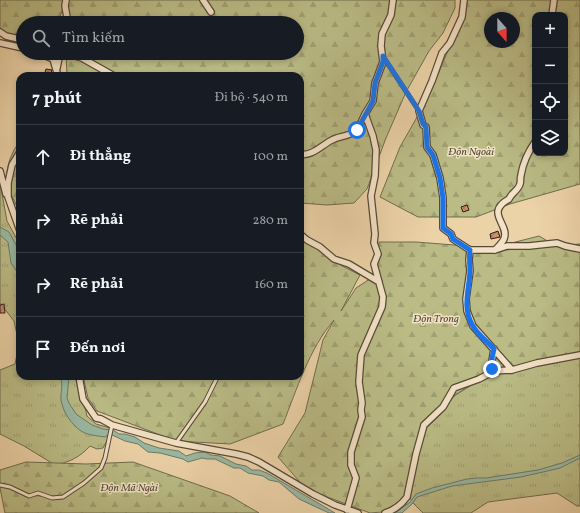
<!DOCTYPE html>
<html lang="vi">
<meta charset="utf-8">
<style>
body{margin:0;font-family:Vollkorn,serif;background:#242831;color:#f1f3f6}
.controls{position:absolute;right:12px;top:12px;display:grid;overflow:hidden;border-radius:8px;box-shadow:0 2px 6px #0003}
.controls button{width:36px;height:36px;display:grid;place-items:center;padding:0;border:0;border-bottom:1px solid #363941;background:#171b24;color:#f1f3f6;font:20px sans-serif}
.compass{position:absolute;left:484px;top:12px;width:36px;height:36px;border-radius:50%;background:#171b24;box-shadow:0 2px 6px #0003;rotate:159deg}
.stop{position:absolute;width:12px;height:12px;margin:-9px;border:3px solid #1a73e8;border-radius:50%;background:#fff}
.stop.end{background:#1a73e8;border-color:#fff;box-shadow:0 1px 4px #0008}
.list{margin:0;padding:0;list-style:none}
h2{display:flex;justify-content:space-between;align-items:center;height:52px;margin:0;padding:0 16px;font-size:17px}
h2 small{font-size:13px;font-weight:400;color:#9ea1a6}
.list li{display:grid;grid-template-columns:26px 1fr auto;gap:12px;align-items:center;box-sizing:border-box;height:64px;padding:0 16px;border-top:1px solid #363941}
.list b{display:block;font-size:15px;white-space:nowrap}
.list em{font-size:13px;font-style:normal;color:#9ea1a6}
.icon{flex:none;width:22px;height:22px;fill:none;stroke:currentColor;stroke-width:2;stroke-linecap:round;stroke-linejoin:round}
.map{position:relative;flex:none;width:580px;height:513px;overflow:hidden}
.search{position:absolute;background:#171b24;box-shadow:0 2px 6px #0003;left:16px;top:16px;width:288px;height:44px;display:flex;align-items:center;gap:10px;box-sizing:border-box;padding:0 14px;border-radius:22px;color:#9ea1a6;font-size:15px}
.panel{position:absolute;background:#171b24;box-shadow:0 2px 6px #0003;left:16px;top:72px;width:288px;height:308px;border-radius:12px}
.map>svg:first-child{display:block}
.grass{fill:url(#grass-tufts);stroke:#706c4e}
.forest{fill:url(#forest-firs);stroke:#706c4e;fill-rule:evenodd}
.water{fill:#9ab8a2;stroke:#6c7a6a}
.building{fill:url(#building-cross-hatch);stroke:#271c16}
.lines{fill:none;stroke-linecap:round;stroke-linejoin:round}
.lane-casing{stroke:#584a3a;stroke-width:5}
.street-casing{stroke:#584a3a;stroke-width:8}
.lane{stroke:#f3e2c6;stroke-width:3}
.street{stroke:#f3e2c6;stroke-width:5.5}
.route{stroke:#1a73e8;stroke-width:5}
.labels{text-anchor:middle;stroke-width:3;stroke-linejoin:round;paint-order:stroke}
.park-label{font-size:11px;font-style:italic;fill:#534c37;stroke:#f3e2c6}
</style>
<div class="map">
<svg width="580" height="513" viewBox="0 0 580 513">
<defs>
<pattern id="grass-tufts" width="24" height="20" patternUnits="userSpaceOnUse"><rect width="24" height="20" fill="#babb85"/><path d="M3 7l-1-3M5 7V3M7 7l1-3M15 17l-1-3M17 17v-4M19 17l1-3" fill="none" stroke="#a0a072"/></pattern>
<pattern id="forest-firs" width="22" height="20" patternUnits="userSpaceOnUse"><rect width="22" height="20" fill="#babb85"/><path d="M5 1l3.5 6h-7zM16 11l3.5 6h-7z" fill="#a0a072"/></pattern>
<pattern id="building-cross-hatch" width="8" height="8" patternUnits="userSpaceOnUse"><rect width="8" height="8" fill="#d48f6b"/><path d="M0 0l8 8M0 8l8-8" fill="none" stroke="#ac7457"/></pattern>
</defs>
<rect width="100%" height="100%" fill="#ecd2a7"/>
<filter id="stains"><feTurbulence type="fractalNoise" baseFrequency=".005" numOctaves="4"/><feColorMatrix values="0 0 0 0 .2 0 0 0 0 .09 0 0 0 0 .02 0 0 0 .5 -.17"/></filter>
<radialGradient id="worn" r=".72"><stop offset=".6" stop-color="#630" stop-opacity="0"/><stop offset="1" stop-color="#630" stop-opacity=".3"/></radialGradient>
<path class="grass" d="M0,183L7,221L20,245V376H74L81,391L87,416L96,424L110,428L108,439L103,448L97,449L90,446C80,457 70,462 55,465L24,446L0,434V370L15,364L19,344L14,321L0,303Z
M580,355V506H577L557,493L488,502L471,513H423L414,504L406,492L421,447L424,430L454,396L494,371Z"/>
<path class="forest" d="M0,0H455V8L443,33L429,51L406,92L386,138L367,189L354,203L327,205L300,203V76H67L66,53H297V23H66L65,2L58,23H23V40L0,36Z
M466,0H580V184L510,204L476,217H418L380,197L400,147L429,96L462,17ZM535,15H565V153H535ZM490,18H514V42H490Z
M20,142V213C10,191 2,183 10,159C13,152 15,147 20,142Z
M539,236L551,243L518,246L492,251L580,244V355L512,370L492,367L479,379L454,396L442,413L418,436L406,492L401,501L382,512L370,513L306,489L278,457L305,413L323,340L334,320C309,349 297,389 283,424L230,444L176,441L97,411L88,398L83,376H300V237L320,247L342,266L360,275L341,311L356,288L376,275L379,242H416L492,248Z
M26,462L86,464L133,462L230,496L259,513H5L0,488V470Z"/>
<path class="water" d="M0,227L9,232L20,252V276L11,263L8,242L0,235Z
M60,376H69L67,398L69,403L76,414L92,425L103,429L113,430L119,434H125L135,437L144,443L159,448L179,451L186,456L195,453L205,452L211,455L220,456L236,464L246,466L252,470H259L267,473L335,513H329L299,499L279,482L269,480L263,476L248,473L240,468H234L215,459H207L202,458L188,462L183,459L160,453L148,452L138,444L125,441L110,434L105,437C98,436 87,435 81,431C71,424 63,412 61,400C60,392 64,386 60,376Z
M580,455V458L560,468L543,472L521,477L452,486L417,497L412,504L402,513H395L410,502L416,494L432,488L467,479L477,478H486L538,470L562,463Z"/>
<path class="building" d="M46,69L52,70L50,76H44Z
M467,205L469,210L463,212L461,207Z
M498,231L500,237L491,239L490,234Z
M4,304L5,313H0V305Z"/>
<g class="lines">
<defs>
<path id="lane" d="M384,58L419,111
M176,443L205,402L218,376
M0,485L10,487L29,496L38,493L52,498L63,497L84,483L101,468L105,458L112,425"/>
<path id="street" d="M66,0L65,6L68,23
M203,0L211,12
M464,0L462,17L450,43L442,53L432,81L419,111L423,125L426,127L427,147L433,155L440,178L443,198V228L451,234L453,239L470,250L469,260L470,271L466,299L467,311L473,326L512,370
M552,15L554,0
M0,32L6,36L23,40
M0,43L23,48
M39,53L53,59L58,76
M64,53L82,58L114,76
M57,68L60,53
M20,152L12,165L8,183V197L20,231
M300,154C311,157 322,145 332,140C339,136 348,137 355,131C360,127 362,120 365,114
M0,171L6,194
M300,234L307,240L320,247L334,259L349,264L379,282
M470,250H495L507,246H529L557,243L565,246L580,249
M495,250C498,247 502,243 504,239C510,224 484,213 509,199C511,193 518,191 520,184C521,181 520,178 521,175C523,163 528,152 535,142
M490,373L494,349
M79,376L83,399L96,418L101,419L112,425L176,443L236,454L248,457L259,462L313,494L335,505L358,513
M347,510L356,478L351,465V452L362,417L361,410L362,403L359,382L361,355L382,307L383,297L374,264L378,254L374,243L375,234L371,196L375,176L376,150L373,136L365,114L373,101L375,83L383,62L381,46L382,34L391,15L393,0
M385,513C394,510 402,504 407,497L416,454L424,425L443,407L454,388L479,379L494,371L512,370L537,363L580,355"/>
</defs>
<use href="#lane" class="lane-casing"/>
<use href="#street" class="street-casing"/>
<use href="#lane" class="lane"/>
<use href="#street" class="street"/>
</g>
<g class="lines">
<path class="route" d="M357,130L373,101L375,83L383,62V56L419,111L423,124L426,127L427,147L433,155L440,178L443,198V228L451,234L453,239L470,250C469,258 470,264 470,272C469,290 462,309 473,326C478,335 488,342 494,349L492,358V369"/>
</g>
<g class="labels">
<g class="park-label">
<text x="471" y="155">Độn Ngoài</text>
<text x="436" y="322">Độn Trong</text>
<text x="129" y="491">Độn Mã Ngài</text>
</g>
</g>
<rect width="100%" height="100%" filter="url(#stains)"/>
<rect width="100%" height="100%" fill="url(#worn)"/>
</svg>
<div class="controls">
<button>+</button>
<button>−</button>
<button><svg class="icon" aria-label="locate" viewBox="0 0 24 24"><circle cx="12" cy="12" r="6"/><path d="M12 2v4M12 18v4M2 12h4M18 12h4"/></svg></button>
<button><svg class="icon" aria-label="layers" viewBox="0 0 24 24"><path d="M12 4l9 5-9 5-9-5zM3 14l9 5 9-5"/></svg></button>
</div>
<svg class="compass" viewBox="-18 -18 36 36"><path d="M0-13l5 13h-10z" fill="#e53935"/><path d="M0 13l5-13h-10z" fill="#9ea1a6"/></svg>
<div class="stop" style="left:357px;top:130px"></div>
<div class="stop end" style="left:492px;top:369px"></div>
<div class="search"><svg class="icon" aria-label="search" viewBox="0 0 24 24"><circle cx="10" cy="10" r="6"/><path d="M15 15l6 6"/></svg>Tìm kiếm</div>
<section class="panel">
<h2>7 phút<small>Đi bộ · 540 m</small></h2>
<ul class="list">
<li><svg class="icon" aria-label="ahead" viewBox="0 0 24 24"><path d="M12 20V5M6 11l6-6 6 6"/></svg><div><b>Đi thẳng</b></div><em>100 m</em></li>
<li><svg class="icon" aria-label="right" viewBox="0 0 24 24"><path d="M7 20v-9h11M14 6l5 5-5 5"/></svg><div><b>Rẽ phải</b></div><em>280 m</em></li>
<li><svg class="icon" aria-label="right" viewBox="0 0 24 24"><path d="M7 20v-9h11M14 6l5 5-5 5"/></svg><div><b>Rẽ phải</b></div><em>160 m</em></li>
<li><svg class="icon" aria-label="arrive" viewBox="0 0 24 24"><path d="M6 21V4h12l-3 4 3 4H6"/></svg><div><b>Đến nơi</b></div></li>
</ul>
</section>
</div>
